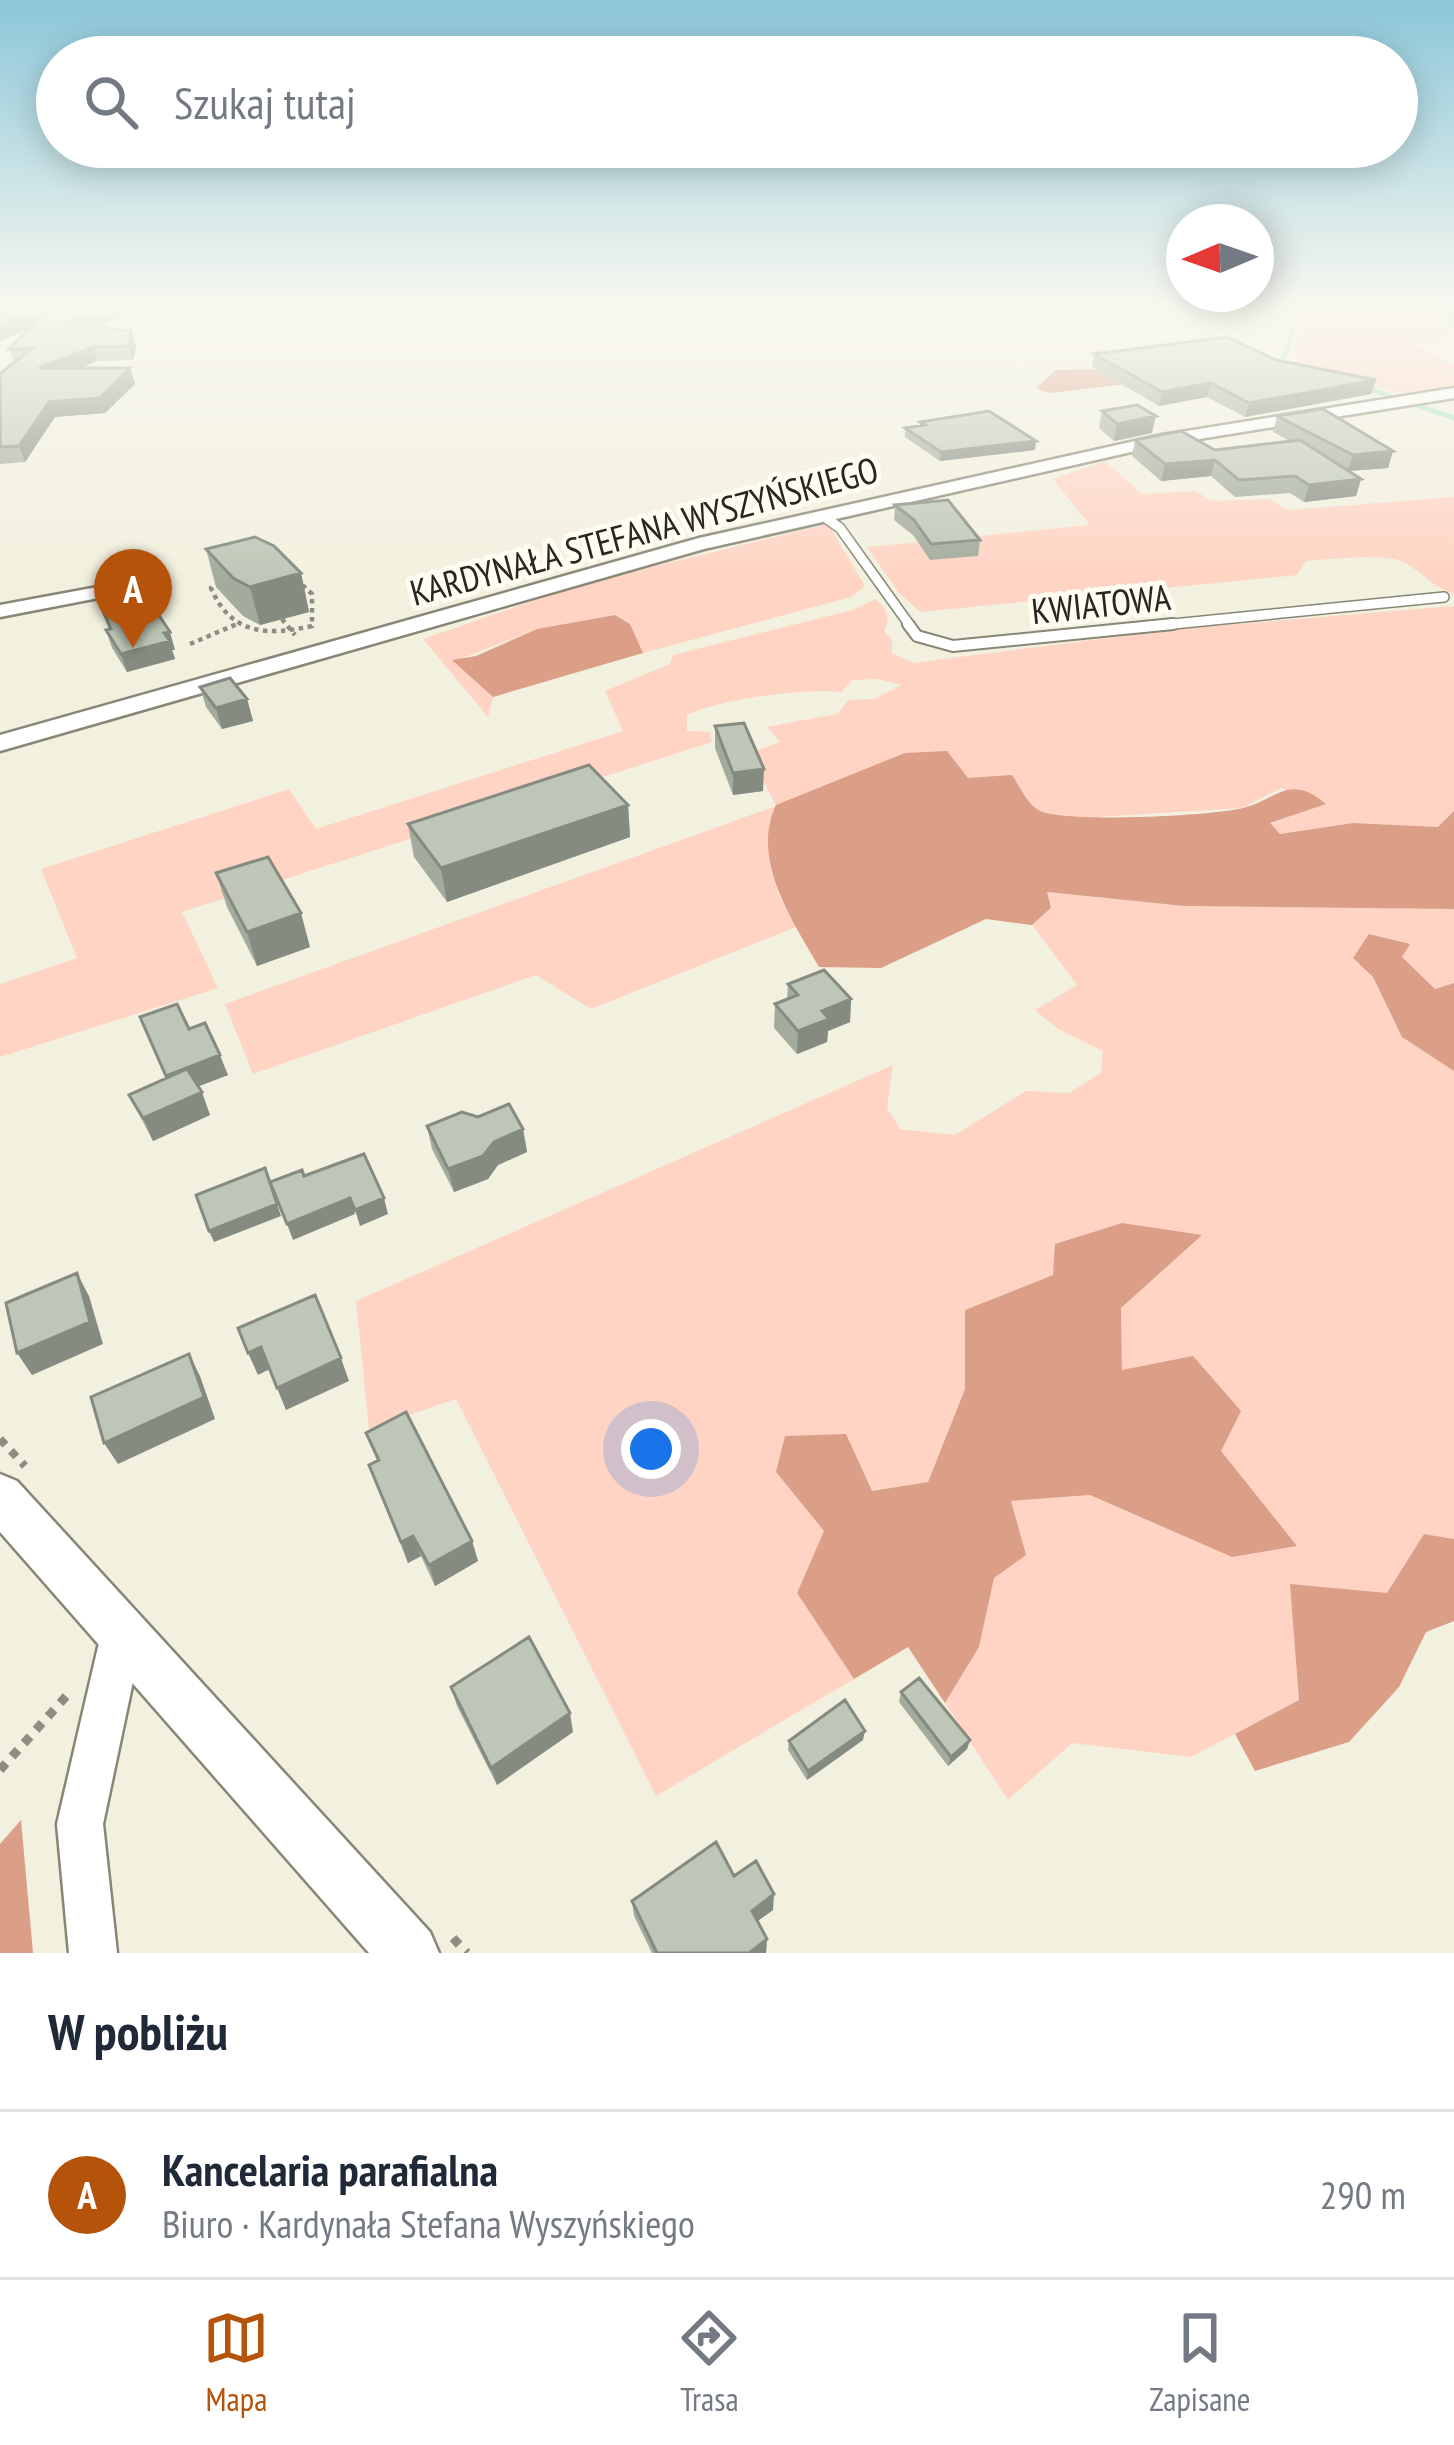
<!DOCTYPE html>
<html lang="pl">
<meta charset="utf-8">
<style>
body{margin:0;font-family:"PT Sans Narrow",sans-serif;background:#f2f2f3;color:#1f2937}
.compass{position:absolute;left:1166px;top:204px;width:108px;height:108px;border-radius:50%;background:#fff;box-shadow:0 6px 30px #0003;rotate:268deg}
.you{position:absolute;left:651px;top:1449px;width:42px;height:42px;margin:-30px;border:9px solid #fff;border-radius:50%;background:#1a73e8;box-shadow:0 0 0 18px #1a73e833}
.badge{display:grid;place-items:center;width:78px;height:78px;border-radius:50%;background:#b45309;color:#fff;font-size:39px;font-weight:700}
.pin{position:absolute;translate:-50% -99px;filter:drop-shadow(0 3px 6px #0008)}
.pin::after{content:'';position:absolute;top:63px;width:42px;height:36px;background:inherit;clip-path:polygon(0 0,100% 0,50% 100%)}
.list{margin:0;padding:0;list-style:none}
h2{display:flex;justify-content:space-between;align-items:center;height:156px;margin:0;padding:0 48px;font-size:51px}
h2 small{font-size:39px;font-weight:400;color:#747a83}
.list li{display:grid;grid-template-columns:78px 1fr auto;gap:36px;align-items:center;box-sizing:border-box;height:168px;padding:0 48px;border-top:3px solid #e0e1e3}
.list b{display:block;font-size:45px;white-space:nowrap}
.list p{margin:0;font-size:39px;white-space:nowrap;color:#747a83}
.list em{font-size:39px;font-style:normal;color:#747a83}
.icon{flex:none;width:66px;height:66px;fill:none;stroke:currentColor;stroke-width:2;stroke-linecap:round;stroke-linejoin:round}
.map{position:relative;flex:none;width:1454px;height:1953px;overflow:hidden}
.search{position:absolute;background:#fff;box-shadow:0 6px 30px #0003;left:36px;right:36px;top:36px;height:132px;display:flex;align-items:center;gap:30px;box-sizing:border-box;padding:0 42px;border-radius:66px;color:#747a83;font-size:45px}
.sheet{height:324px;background:#fff}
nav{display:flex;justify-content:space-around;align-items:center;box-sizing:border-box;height:168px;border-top:3px solid #e0e1e3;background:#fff;font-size:33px;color:#747a83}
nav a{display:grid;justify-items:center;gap:6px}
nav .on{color:#b45309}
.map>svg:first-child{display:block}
.green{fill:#ffd4c4}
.forest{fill:#db9e87}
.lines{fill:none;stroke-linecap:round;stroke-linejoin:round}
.stream{stroke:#a3e4c3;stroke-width:4.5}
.service-far1-casing{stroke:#888675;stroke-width:12}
.service-casing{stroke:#888675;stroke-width:14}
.minor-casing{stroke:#888675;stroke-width:5}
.tertiary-casing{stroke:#888675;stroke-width:5}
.path-far2{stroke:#8e8d80;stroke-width:4.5;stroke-dasharray:4.5 4.5;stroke-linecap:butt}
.path-far1{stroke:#8e8d80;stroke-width:8;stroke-dasharray:8 8;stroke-linecap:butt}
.path{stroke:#8e8d80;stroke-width:9;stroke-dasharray:9 9;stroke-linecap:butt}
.service-far1{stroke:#fff;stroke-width:9}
.service{stroke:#fff;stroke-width:10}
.minor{fill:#fff;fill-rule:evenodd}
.tertiary{fill:#fff;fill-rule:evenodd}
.wall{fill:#a3ab9d}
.shaded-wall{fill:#858b80}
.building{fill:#bec7b7;stroke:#858b80;stroke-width:3}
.labels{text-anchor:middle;stroke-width:10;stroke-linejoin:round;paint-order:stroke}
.far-street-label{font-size:36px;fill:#272720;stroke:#fffdf2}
</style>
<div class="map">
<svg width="1454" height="1953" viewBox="0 0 1454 1953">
<rect width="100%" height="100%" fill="#f2f0de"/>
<path class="green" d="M1295,307H1454V314L1424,317L1454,334V339L1413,343L1454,366V386L1401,393L1301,370L1295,366L1299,338Z
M1105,461L1142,494L1196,491L1211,501L1269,499L1288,510L1454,497V594C1435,588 1421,572 1404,562C1387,553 1329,559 1306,561L1297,575L920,612L899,593L867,547L1090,525L1053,479Z
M828,524L865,586L851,597L643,653L630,624L615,615L537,629L455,661L493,697L488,717L423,639L578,585Z
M875,599C888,609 891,616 884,631L892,640V653L913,663L1178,629L1454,606V811L1438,827L1353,823L1280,834L1269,824L1325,804L1281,788L1242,808L1064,819L1035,810L769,821L778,894L796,927L591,1009L536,975L253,1074L225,1004L776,806L750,753L780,742L767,727L837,714L849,700L874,699L902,685L877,679L852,680L841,692C803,688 720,699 687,715V731L710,732L712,742L182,912L218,988L0,1057V984L77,958L41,869L289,789L316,829L623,731L605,691L670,664L673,655L853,610Z
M1045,892L1184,906L1454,909V983L1435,989L1401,957L1409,944L1370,934L1353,958L1373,977L1402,1037L1454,1071V1539L1424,1534L1388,1593L1299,1700L1191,1757L1072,1743L1008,1800L945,1703L979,1647L1010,1501L1090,1495L1232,1557L1122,1371L1121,1308L1200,1236L1122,1223L1056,1244L1053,1275L965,1310V1389L928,1482L871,1491L776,1472L824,1531L797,1593L854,1679L656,1796L456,1399L369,1429L356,1301L893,1065L887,1108L900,1129L955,1135L1026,1091L1069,1093L1101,1073L1103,1051L1058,1029L1035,1010L1077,985L1032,925L1051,909Z"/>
<path class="forest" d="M1100,369L1214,374L1049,393L1036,388L1056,370Z
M615,615L630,624L643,653L493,697L452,660L476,656L537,629Z
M947,751L968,778L1012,775C1020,787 1028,805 1040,811C1064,823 1213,816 1243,808C1278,799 1289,773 1326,804L1270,823L1280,834L1353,823L1438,827L1454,811V909L1184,906L1047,892L1051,908L1032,925L986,919L881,968L819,967C793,922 750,859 776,805L905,753Z
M1369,934L1410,944L1402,957L1435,989L1454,983V1071L1402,1037L1373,977L1353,958Z
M1122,1223L1202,1235L1121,1308L1122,1370L1193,1356L1241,1411L1221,1451L1297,1546L1232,1557L1090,1495L1011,1501L1026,1555L994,1578L979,1647L945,1703L908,1647L854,1679L797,1593L824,1531L776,1472L785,1436L846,1434L872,1491L928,1482L965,1389V1310L1053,1275L1055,1244Z
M1424,1534L1454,1539V1621L1426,1632L1399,1687L1349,1742L1255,1771L1235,1734L1299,1700L1290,1584L1387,1593Z
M21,1820L33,1953H0V1844Z"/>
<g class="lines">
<path class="stream" d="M1288,307L1292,336L1282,361L1291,369
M1361,386L1454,418"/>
<defs>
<path id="service-far1" d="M823,516L840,528L911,627
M1143,627L1444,597"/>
<path id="service" d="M908,624L917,636L953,646L1173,624"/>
<path id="minor" d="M103,586L112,592L109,596L0,617V605Z
M122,1613L137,1619L143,1634L103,1824L117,1953H69L57,1824L101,1634L107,1619Z"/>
<path id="tertiary" d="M1454,388V398L1162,445L704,549L0,751V735L699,538L1162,435Z
M0,1474L17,1481L430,1932L439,1953H369L0,1532Z"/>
</defs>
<use href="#service-far1" class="service-far1-casing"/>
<use href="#service" class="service-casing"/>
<use href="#minor" class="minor-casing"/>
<use href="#tertiary" class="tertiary-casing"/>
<path class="path-far2" d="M261,570L296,579L312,594V626C267,636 231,635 211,588L225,579Z
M282,619L295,635
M190,644L237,624"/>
<path class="path-far1" d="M0,1439L25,1466"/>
<path class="path" d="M0,1770L70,1692
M453,1938L467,1953"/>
<use href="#service-far1" class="service-far1"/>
<use href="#service" class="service"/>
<use href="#minor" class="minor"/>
<use href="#tertiary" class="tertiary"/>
</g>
<path class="wall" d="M0,307L134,310L96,327L136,346L133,360L97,361L80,368H130L135,384L105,413L55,417L25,462L0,464V374L14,363L9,349L29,328L0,341Z
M812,307H916L905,317Z
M1440,307H1454V328L1448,325L1450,319L1446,317L1448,311Z
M1094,354L1276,360L1376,380L1371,394L1245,417L1207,397L1159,406L1092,367Z
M1102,411L1152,433L1114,441L1099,428Z
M1277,416L1393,451L1388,468L1349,471L1361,479L1356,496L1304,502L1290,493L1235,497L1211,476L1161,481L1132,456L1135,440L1215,450L1290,441L1273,432Z
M920,422L1035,450L940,461L905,437V428L920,426Z
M895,505L980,540L978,556L930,560L913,535L894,520Z
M206,549L301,573L309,612L260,625L243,616L216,587Z
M102,609L175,650H172L175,659L127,672L112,648L106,630H109Z
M200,687L247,699L253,721L222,729L206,707Z
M715,726L763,791L733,795L715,748Z
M628,805L630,837L447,902L414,857L408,824Z
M216,873L310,947L257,966L227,907Z
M788,984L851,999L850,1022L828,1031L827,1042L797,1054L774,1028L775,1004L787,999Z
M140,1017L189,1029L228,1075L198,1086L210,1115L153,1141L129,1095L166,1079Z
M427,1126L523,1129L527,1152L498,1165L488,1179L454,1192L432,1149Z
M366,1433L472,1541L478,1561L435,1586L421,1556L408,1563L369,1465L377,1461Z
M451,1687L573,1732L497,1785L457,1706Z
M901,1692L970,1740L967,1749L948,1766L899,1702Z
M863,1740L807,1780L788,1750L789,1741Z
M734,1876L773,1910L757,1921L767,1939L766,1953H652L634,1916L632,1901Z"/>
<path class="shaded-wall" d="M43,307H56L59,316L0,341V324Z
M106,307H133L134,310L71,337L67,323Z
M906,307H916L905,317Z
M131,331L136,346L133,360L129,346Z
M93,347L97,361L44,383L39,368Z
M130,368L135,384L105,413L55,417L25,462L19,446L49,402Z
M1376,380L1371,394L1245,417L1249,403Z
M1211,383L1207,397L1159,406L1162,392Z
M1156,416L1152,433L1114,441L1117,424Z
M1036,441L1035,450L940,461L941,452Z
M1393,451L1388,468L1347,471L1353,455Z
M1215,460L1211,476L1161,481L1165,464Z
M1361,479L1356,496L1304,502L1309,485Z
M301,573L309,612L260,625L250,587Z
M170,632L175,650H172L175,659L127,672L121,654Z
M247,699L253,721L222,729L216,708Z
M764,769L763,791L733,795V773Z
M628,805L630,837L447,902L441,868Z
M301,913L310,947L257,966L247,932Z
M851,999L850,1022L828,1031L827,1042L797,1054L798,1031L822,1011Z
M220,1055L228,1075L174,1096L166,1076Z
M202,1092L210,1115L153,1141L143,1118Z
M523,1129L527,1152L498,1165L488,1179L454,1192L448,1169L494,1142Z
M350,1198L355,1214L293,1240L287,1224Z
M384,1198L388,1214L360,1226L355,1210Z
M277,1204L281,1216L214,1242L209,1231Z
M77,1273L89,1296L103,1344L32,1375L17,1353Z
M261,1347L270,1369L258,1375L248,1353Z
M189,1354L200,1376L215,1419L118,1464L104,1443Z
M341,1358L349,1381L286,1410L277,1388Z
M413,1536L421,1556L408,1563L401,1542Z
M472,1541L478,1561L435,1586L429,1565Z
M570,1713L573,1732L497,1785L491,1768Z
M865,1731L863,1740L807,1780L808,1771Z
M970,1740L967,1749L948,1766L951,1757Z
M774,1894L773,1910L751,1926L752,1911Z
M767,1939L766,1953H749Z"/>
<path class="building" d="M0,307H43L0,324Z
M50,307H106L67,323L131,331L129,346L93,347L39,368H130L100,398L49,402L19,446L0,447V374L32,348L9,349Z
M1227,337L1276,360L1376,380L1249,403L1211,383L1162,392L1094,354Z
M1137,405L1156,416L1117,424L1102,411Z
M1323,409L1393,451L1353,455L1277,416Z
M989,411L1036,441L941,452L905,428L925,425L920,422Z
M1181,431L1215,450L1300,440L1361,479L1309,485L1295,476L1239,480L1215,460L1165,464L1135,440Z
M948,500L980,540L931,544L914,520L895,505Z
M255,537L274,546L301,573L250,587L233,578L206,549Z
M148,599L170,632L164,633L170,641L121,654L106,630L111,629L102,609Z
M230,678L247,699L216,708L200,687Z
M744,723L764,769L733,773L715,726Z
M589,765L628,805L441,868L408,824Z
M268,857L301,913L247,932L216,873Z
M824,970L851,999L822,1011L829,1019L798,1031L775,1004L798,995L788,984Z
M177,1004L189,1029L205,1023L220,1055L166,1076L140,1017Z
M187,1069L202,1092L143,1118L129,1095Z
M509,1104L523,1129L494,1142L483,1156L448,1169L427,1126L462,1112L478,1117Z
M364,1154L384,1198L355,1210L350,1198L287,1224L270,1182L302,1170L304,1176Z
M265,1168L277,1204L209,1231L196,1195Z
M77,1273L90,1322L17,1353L6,1303Z
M315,1295L341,1358L277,1388L261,1347L248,1353L238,1328Z
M189,1354L204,1397L104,1443L91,1397Z
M406,1412L472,1541L429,1565L413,1536L401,1542L369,1465L379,1460L366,1433Z
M529,1637L570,1713L491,1768L451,1687Z
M919,1678L970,1740L951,1757L901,1692Z
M845,1700L865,1731L808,1771L789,1741Z
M716,1842L734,1876L756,1861L774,1894L752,1911L767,1939L749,1953H657L632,1901Z"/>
<linearGradient id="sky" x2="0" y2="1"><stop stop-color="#8cc7d9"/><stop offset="0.53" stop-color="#f9f8f0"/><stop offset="1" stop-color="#f9f8f0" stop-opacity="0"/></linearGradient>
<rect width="1454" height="580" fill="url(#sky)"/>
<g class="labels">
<g class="far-street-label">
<text transform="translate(644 531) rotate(-15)" y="13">KARDYNAŁA STEFANA WYSZYŃSKIEGO</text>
<text transform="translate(1101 604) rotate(-6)" y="13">KWIATOWA</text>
</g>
</g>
</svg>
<svg class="compass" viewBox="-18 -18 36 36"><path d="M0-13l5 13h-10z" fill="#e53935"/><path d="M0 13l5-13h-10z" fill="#747a83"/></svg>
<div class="you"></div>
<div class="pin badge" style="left:133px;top:648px">A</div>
<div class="search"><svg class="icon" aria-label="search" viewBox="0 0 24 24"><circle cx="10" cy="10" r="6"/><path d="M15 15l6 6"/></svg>Szukaj tutaj</div>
</div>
<section class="sheet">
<h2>W pobliżu<small></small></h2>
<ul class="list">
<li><span class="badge">A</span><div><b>Kancelaria parafialna</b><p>Biuro · Kardynała Stefana Wyszyńskiego</p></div><em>290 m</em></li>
</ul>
</section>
<nav>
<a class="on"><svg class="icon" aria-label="map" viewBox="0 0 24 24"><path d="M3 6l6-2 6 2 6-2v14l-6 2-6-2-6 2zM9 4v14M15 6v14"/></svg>Mapa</a>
<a><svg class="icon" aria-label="directions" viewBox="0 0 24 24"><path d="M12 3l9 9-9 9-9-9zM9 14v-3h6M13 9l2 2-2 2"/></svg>Trasa</a>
<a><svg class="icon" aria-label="saved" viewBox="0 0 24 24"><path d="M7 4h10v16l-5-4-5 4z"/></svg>Zapisane</a>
</nav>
